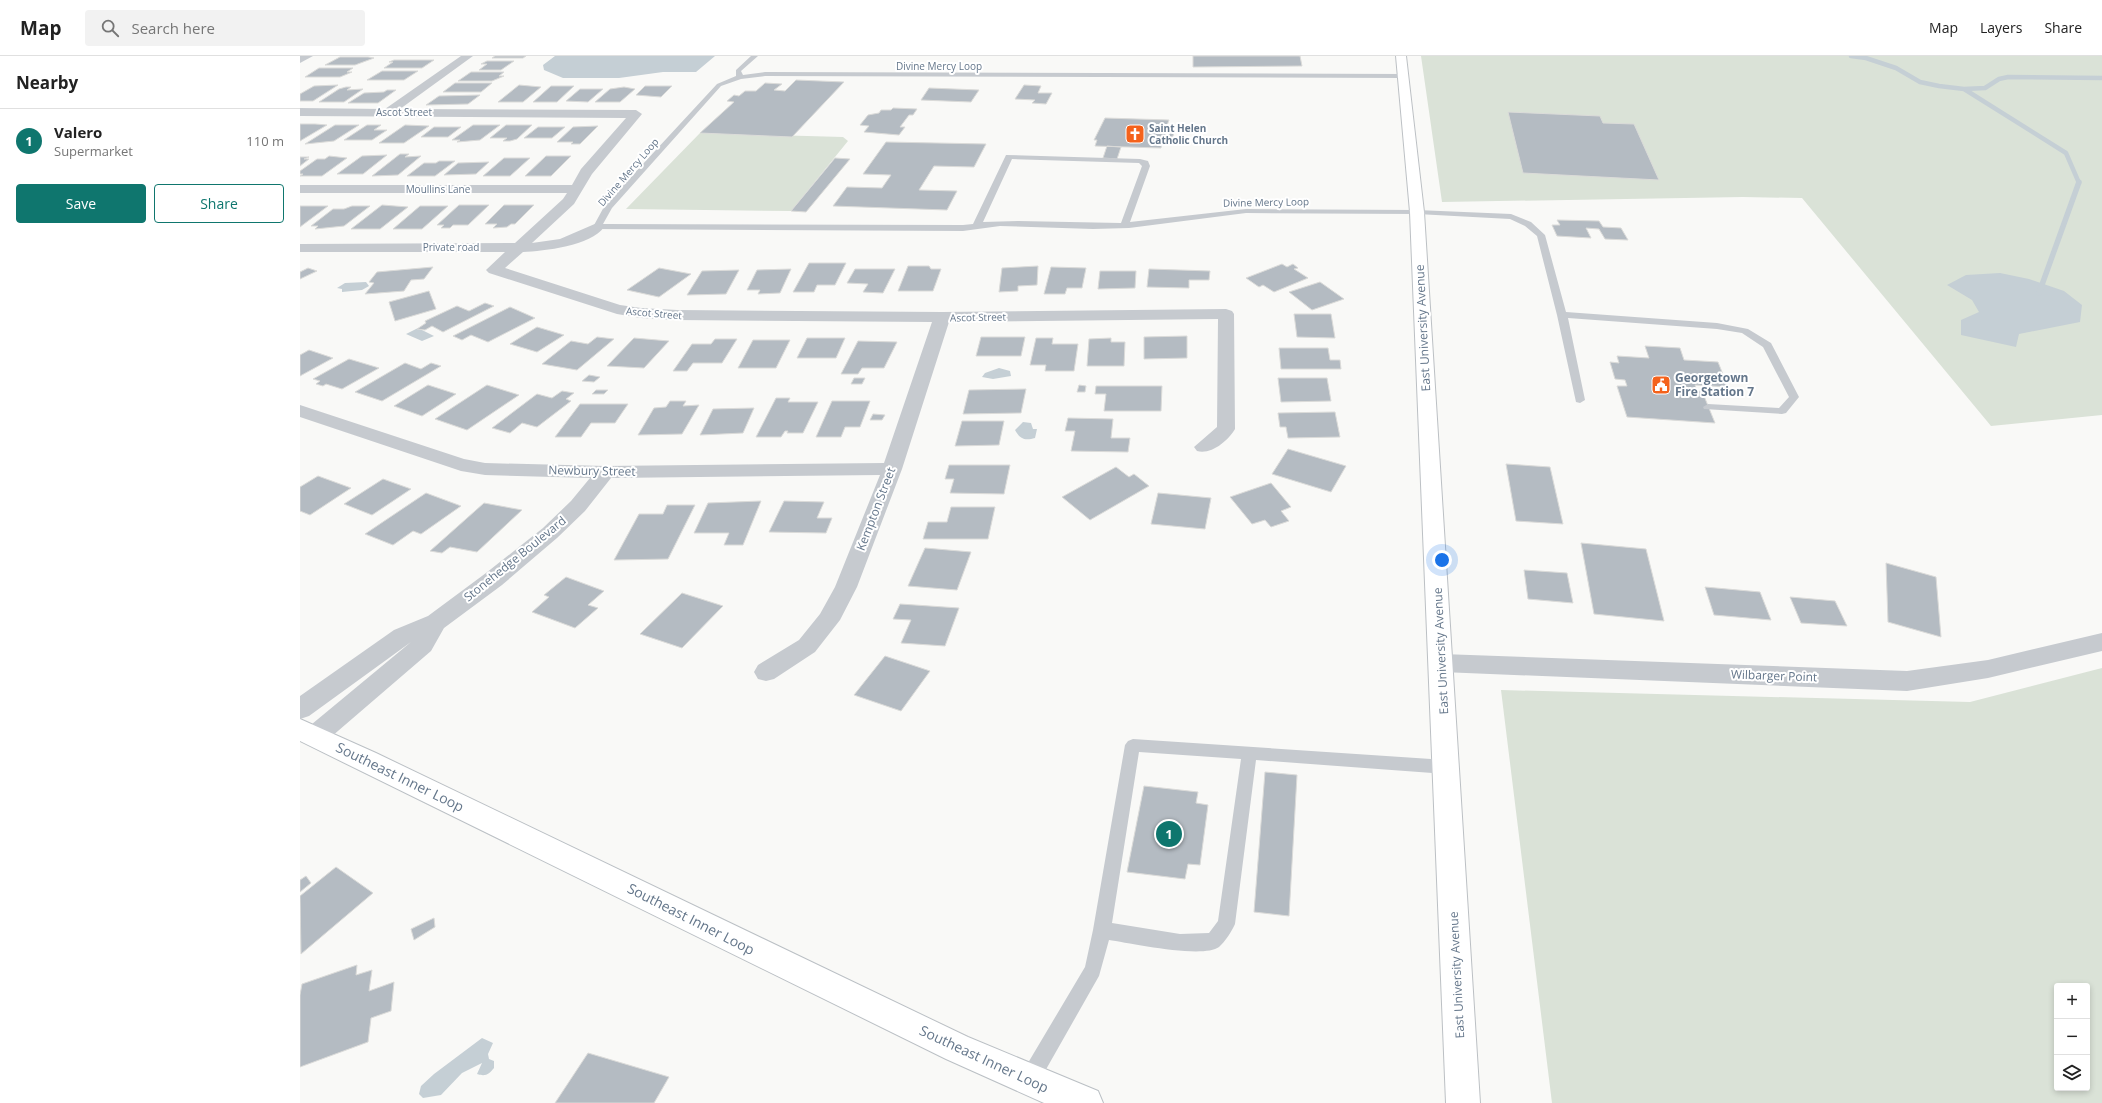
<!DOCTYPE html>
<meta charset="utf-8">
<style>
body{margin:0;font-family:"Open Sans",sans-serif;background:#f2f2f2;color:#222}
.controls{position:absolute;right:12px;bottom:12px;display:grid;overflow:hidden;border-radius:4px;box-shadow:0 2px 6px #0003}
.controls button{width:36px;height:36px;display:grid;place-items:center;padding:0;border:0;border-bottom:1px solid #e0e0e0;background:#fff;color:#222;font:20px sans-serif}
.you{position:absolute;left:1142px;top:504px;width:14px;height:14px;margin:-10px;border:3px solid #fff;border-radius:50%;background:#1a73e8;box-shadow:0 0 0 6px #1a73e833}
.badge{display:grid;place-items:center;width:26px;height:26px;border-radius:50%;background:#0f766e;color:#fff;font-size:13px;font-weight:700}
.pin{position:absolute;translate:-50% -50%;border:2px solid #fff;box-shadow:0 1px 4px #0006}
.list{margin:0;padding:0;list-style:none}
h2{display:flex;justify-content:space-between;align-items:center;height:52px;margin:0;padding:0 16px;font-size:17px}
h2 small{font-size:13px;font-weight:400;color:#767676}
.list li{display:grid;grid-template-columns:26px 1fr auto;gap:12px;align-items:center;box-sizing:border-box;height:64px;padding:0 16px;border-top:1px solid #e0e0e0}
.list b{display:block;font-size:15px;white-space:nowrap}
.list p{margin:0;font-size:13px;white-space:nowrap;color:#767676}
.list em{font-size:13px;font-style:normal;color:#767676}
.actions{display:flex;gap:8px;padding:12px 16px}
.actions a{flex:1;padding:9px 0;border:1px solid #0f766e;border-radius:4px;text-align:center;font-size:14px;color:#0f766e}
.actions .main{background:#0f766e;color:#fff}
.icon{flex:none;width:22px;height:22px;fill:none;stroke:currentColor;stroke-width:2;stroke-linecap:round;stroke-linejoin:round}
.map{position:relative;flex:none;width:1802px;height:1047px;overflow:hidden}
header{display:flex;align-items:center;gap:24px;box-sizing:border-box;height:56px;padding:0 20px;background:#fff;border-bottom:1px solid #e0e0e0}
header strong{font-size:19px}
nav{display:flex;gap:22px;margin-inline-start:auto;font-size:14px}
.search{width:280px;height:36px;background:#f2f2f2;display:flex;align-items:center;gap:10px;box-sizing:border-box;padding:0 14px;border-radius:4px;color:#767676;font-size:15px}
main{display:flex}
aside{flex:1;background:#fff}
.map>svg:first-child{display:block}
.green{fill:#dae2d7;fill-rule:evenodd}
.water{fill:#c5cfd5}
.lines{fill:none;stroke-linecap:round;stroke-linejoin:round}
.stream-far1{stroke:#c5cfd5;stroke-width:4.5}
.stream{stroke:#c5cfd5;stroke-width:5.5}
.building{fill:#b4bbc2;stroke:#dbdbd9}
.secondary-casing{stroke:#bbc0c5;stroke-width:2}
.primary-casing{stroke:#bcc0c4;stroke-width:2}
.service{fill:#c6cacf;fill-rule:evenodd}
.minor{fill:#c6cacf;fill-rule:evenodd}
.tertiary{fill:#c6cacf;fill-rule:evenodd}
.secondary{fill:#fff;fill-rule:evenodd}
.primary{fill:#fff;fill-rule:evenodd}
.labels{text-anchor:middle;stroke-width:4;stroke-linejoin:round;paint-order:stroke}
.far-street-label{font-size:10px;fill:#65778b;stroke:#fff}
.far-poi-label{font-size:10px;font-weight:bold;fill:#65778b;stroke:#fff;text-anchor:start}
.street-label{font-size:12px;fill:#65778b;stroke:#fff}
.poi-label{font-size:12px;font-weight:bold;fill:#65778b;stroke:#fff;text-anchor:start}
.near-street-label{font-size:14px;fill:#65778b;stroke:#fff}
</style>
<header>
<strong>Map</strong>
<div class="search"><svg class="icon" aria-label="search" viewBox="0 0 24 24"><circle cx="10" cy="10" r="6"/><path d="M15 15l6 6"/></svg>Search here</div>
<nav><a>Map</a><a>Layers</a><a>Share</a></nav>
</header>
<main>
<aside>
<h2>Nearby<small></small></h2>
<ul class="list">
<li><span class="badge">1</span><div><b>Valero</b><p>Supermarket</p></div><em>110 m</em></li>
</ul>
<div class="actions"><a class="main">Save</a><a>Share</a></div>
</aside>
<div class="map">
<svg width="1802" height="1047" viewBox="0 0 1802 1047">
<rect width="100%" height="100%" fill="#f9f9f7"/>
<path class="green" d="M1121,0H1802V359L1691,370L1502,142L1443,141L1142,146Z
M400,77L543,81L548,85L491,155L326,153Z
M1802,612V1047H1252L1201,634L1670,646ZM1757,930H1787V1032H1757Z"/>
<path class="water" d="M255,0H415L396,16H363L319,22H263L244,14L243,9Z
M1700,217L1729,223L1764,235L1782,249L1780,266L1719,278L1716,291L1661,279V264L1679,256L1672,244L1647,229L1666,219Z
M66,226L69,230L62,234L42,236V233L37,232L45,227Z
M118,272L134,280L122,285L106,278Z
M699,312L710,315L711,320L693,323L682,321L685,317Z
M723,366L731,367L733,373H737L735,382C725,385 720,383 715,374Z
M182,982L193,987L188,998L189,1003L194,1005V1012C189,1018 186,1021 177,1018L182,1007L162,1017L141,1039L123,1042L119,1038L121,1030L134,1018Z"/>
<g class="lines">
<path class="stream-far1" d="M1551,0L1566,2L1596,12L1620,26L1639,30L1664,33L1685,32L1699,23L1708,21L1802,22
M1664,33L1766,97L1779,127"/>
<path class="stream" d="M1739,237L1779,126"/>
</g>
<path class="building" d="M195,0H226L223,2H192Z
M893,0H1000L1002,10L893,11Z
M40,1H68L74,2L55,9H25Z
M94,4H134L122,12H84L93,6H89Z
M187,5H214L201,14H179L187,8H181Z
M19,12H53L47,16H52L40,21H5Z
M82,15H118L104,24H67Z
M171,16H204L199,20H204L192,25H158Z
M496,24L544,26L492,81L400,77L434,46L427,45L434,39L439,40L445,35H456L465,27L482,28L474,34L485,35Z
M155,27H192L181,36H143Z
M38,29L13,45H0V38L14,30Z
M219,29L241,31L223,46H198Z
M724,29L741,30L738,37H752L746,48L732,47L735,44L715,43Z
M251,30H274L257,46H233Z
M345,30H372L361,41L336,39Z
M46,31H51L47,34L63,33L44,46H19L39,33Z
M324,31L335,33L320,46H295L310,33Z
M629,32L679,34L671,46L621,44Z
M280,33H303L288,46L266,45Z
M87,34H96L78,47H48L64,37L84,36Z
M180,39L168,48L126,49L139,40Z
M593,52L617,53L613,59H609L600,71H605L599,79L564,76L569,70L560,69L568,59L579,57L581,54H591Z
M1208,56L1300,60L1303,67L1334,68L1359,124L1223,117Z
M805,62L869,64L866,72L875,73L871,87L862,86L861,92L795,90L797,84H794Z
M0,68H15L27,69L0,85Z
M35,69H59L34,85L5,88Z
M67,69H81L74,74H87L72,84H44Z
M105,69L129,70L104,87H79Z
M173,69H200L180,84L157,86L160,84H152Z
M206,69H232L217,83L210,85H203L207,82H190Z
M298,70L280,88H271L273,86H257L273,71Z
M134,71H161L148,81H121Z
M238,71H265L252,82H224Z
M586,86L686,88L674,111L634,110L619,134L657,135L647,154L533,150L547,131L582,132L591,119L563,118Z
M807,90L821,91L817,103L803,102Z
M100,98H109L105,101L121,100L98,119L72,120Z
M87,99L63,118H37L62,100Z
M29,100L47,102L22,120H0L3,118H0V115L17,103H25Z
M246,100H271L251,120H225Z
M0,101H9L4,103H9L0,110Z
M204,102H230L210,120H183Z
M535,102L550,103L506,156L491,155Z
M139,105H155L135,120H107L124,107H136Z
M189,106L176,118L144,119L158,107Z
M82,149L108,151L80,173H51Z
M159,149H189L168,169H153L150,172H141L144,169H137Z
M204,149H234L215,168H211L207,171L193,172L197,168H185Z
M0,150H28L0,171Z
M52,150H70L44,170L15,173L18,170H11L33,153H44Z
M120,150H148L122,173H93Z
M1257,164L1299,165L1303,171L1321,172L1328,184L1305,183L1299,173L1286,172L1291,182L1257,180L1252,169H1260Z
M509,207H546L535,229H517L514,236H493Z
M982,208L987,211L993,208L998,212L994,213L1008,222L974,236L963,229L959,231L946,222Z
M608,210H629L631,213H641L633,235H598Z
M738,210L737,229L718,230V235L699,236L702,212Z
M133,211L124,223L111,224L104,235L65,238L74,227L69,226L77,216Z
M751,211L786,212L782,232H767L765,238H744Z
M8,212L17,215L0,223V216Z
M359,212L391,218L359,241L327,234Z
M491,213L480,237L458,238L460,234H447L457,214Z
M555,213H595L583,237L563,236L568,228L547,227Z
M849,213L910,215L909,224H889V232L847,231Z
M439,214L426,238L387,239L402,215Z
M800,215H836L835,232L798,233Z
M1020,226L1044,243L1012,254L989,236Z
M129,235L136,253L95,265L89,246Z
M185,247L194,250L143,276L132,270L125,274L117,273L126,267L125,265L157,250L169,255Z
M210,251L235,262L188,286L171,279L162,284L153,280Z
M994,258H1031L1035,282L997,281Z
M237,271L264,279L237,296L210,288Z
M887,280V302L844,303V281Z
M297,281L314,283L277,314L242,308L271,285L288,288Z
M681,281H725L721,300H676Z
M334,282L369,285L344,312L307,310Z
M507,282H545L536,302H497Z
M736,282H753L752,288H778L774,315H745L746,309H730Z
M811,282V286H825L824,310H787L789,283Z
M415,283H437L422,307H393L387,315H373L392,288H411Z
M453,284H490L476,312H438Z
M558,285L597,286L584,312H562L558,318H541Z
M1345,290L1380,292L1384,304L1418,306L1428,331L1395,329L1397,335H1402L1415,367L1327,361L1317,330H1327L1325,324L1315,323L1310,306L1319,307L1317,300L1349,302Z
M979,292H1028L1030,304H1040L1041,313H981Z
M9,294L33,302L0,320V299Z
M49,303L79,312L42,333L26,328L23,330L16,328L20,325L13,323Z
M105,307L121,313L131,307L141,310L82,345L55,336Z
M289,319L300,321L294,326L282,325Z
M554,322H565L562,328H551Z
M978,322H1027L1031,345L981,346Z
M128,329L156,338L122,360L94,350Z
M187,329L219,339L167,374L135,363Z
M779,329L786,330L785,336H777Z
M796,330H862L861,355H804L806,338H795Z
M726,333L721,357L663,358L669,334Z
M296,334H308L304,338H292Z
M262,335L274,337L266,343L271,345L237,371L222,367L210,377L192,372L237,338L252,342Z
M476,342H490L488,346H518L503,377H487L488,375H485L481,381H456Z
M370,345H386L383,350L399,349L382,378L338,379L354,352L366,351Z
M532,345H570L560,371H545L541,381H516Z
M280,348H328L315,367H291L281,381H255Z
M454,352L443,377L400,379L413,353Z
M1035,356L1040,381L988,382L986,371H980L978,357Z
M573,358L585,359L582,364H570Z
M768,362L813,363L811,382H830L828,396L771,395L775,375H765Z
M662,365H704L699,389L655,390Z
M988,393L1046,410L1031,436L972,418Z
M1206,408L1250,411L1263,468L1216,465Z
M649,409H710L704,438L650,437L654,423H645Z
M816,411L829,421L834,418L849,430L790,464L762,441Z
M18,420L51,432L10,459L0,455V431Z
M83,423L111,433L72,459L44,448Z
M971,427L991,451L981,455L989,465L971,471L965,464L952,468L930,441Z
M126,437L161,450L121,478L113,475L93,489L65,478Z
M858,437L911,442L905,473L851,468Z
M461,445L443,489H424L429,477H394L408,447Z
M484,445L524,446L517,462H532L526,477L469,476Z
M184,447L222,454L177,496L150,491L142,497L130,495Z
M367,449H395L368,503L314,504L339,458H363Z
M651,451H695L688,483H623L628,466H647Z
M1281,487L1346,493L1364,565L1294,558Z
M625,492L671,496L657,534L608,530Z
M1586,507L1636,521L1641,581L1588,566Z
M1224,514L1267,517L1273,547L1228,543Z
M266,521L304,535L288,549L298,552L275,572L232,556L249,541L244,539Z
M1405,531L1460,536L1471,564L1414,559Z
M382,537L423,550L382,592L340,578Z
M1490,541L1535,545L1547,570L1501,567Z
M600,548L659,552L645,590L601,587L611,564L593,563Z
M585,600L630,615L601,655L554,639Z
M965,716L997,719L989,860L954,856Z
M844,730L898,736L896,747L908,749L900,809L888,808L885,823L827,816Z
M36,811L73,837L1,898L0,840Z
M6,820L11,827L0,836V824Z
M134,862L135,871L114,884L111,873Z
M57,909L56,919L72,914L69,935L94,926L91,955L71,962L68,986L0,1011V939L2,928Z
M288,997L369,1021L354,1047H255Z"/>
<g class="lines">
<defs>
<path id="secondary" d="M0,663L76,697L668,981L798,1035L803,1047H744L646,1003L0,685Z"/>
<path id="primary" d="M1096,0H1106L1124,156L1180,1047H1146L1110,156Z"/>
</defs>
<use href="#secondary" class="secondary-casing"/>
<use href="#primary" class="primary-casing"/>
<path class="service" d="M451,0H458L441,15L443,19L465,16L1103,18L1106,20L1103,22L465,20L441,23L421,30L312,152L303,168L663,169L673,168L706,99L840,103L848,105L850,110L830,166L946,153L1117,154L1211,158L1231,166L1245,179L1266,256L1417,267L1448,273L1471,287L1499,341L1486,357L1482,358L1404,353L1403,351L1408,348L1479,352L1489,341L1463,291L1442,277L1417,273L1268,262L1285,344L1280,347L1276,346L1257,259L1237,180L1225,170L1210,163L1117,158L946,157L829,172L793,173L700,170L663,175L294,173L293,171L305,149L417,28L436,20V14ZM712,103L839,107L842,110L821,167L718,165L683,166Z
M833,683L1146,704L1151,706L1154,711L1151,716L1146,718L956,704L935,868C932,875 925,886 919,891C903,903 829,887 809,884L799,920L736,1031L729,1034L722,1031L719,1024L722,1017L785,911L793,874L825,689L828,685ZM839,696L941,703L918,865L909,877L880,878L812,867Z"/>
<path class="minor" d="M161,0H173L100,53L336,54L342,58L292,118L274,148L232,187L260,183L297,167L302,168L304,171C291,190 244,195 223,196L205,212L320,249L341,252L377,254L642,256L926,253L932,255L934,258L935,373C928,385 911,399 897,395L894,391L917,371L918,263L649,266L602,413L557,531L540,564L515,596L474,623L466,625L458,623L454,616L458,609L499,584L520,558L535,531L580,419L311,422L285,455L257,482L202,529L144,572L131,595L24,687L15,691L6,687L2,680L6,673L111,586L9,660L0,663V640L94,574L128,560L186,517L243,472L271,445L290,422L185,419L161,415L0,361V349L164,403L185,407L305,410L584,407L632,266L377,264L341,262L317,258L189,217L186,214L205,196H0V188L215,187L263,143L267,137H0V129H272L281,113L326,62L0,60V52L85,53Z
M1802,577V595L1688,622L1607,635L1142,616L1134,614L1130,607L1134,600L1142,598L1607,615L1688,604Z"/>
<path class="tertiary" d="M0,0H13L0,7Z"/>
<use href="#secondary" class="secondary"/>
<use href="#primary" class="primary"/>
</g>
<defs>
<symbol id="church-square" viewBox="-11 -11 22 22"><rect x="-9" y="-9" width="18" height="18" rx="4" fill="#f4621c" stroke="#fff"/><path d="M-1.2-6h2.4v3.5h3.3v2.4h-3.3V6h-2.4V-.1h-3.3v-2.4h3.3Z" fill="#fff"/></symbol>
<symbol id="civic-square" viewBox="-11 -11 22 22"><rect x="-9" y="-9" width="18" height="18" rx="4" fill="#f4621c" stroke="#fff"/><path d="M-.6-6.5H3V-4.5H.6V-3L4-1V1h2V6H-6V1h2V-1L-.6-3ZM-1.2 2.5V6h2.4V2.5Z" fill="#fff"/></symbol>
</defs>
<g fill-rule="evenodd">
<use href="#church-square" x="824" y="67" width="22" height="22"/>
<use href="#civic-square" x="1350" y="318" width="22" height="22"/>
</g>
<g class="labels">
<g class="far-street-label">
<text x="639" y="14">Divine Mercy Loop</text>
<text x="104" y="60">Ascot Street</text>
<text transform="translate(328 116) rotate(-49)" y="4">Divine Mercy Loop</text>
<text x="138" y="137">Moullins Lane</text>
<text transform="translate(966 146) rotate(-1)" y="4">Divine Mercy Loop</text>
<text x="151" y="195">Private road</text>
<text transform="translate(354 257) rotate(5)" y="4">Ascot Street</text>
<text transform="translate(678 261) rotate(-1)" y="4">Ascot Street</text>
</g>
<g class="far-poi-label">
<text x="849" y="76">Saint Helen<tspan x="849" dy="12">Catholic Church</tspan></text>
</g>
<g class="street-label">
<text transform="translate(1123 272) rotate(-93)" y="4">East University Avenue</text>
<text transform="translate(292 415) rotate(1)" y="4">Newbury Street</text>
<text transform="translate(576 453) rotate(-69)" y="4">Kempton Street</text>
<text transform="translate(215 503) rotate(-39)" y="4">Stonehedge Boulevard</text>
<text transform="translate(1141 595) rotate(-93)" y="4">East University Avenue</text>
<text transform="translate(1474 620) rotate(2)" y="4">Wilbarger Point</text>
<text transform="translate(1157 919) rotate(-93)" y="4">East University Avenue</text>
</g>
<g class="poi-label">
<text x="1375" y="326">Georgetown<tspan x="1375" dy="14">Fire Station 7</tspan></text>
</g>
<g class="near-street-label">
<text transform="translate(100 721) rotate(26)" y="5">Southeast Inner Loop</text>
<text transform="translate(391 863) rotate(27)" y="5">Southeast Inner Loop</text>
<text transform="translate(684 1003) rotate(25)" y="5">Southeast Inner Loop</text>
</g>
</g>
</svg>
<div class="controls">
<button>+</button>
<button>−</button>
<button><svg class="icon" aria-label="layers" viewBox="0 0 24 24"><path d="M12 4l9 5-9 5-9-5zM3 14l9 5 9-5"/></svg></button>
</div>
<div class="you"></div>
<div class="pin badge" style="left:869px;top:778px">1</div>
</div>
</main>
